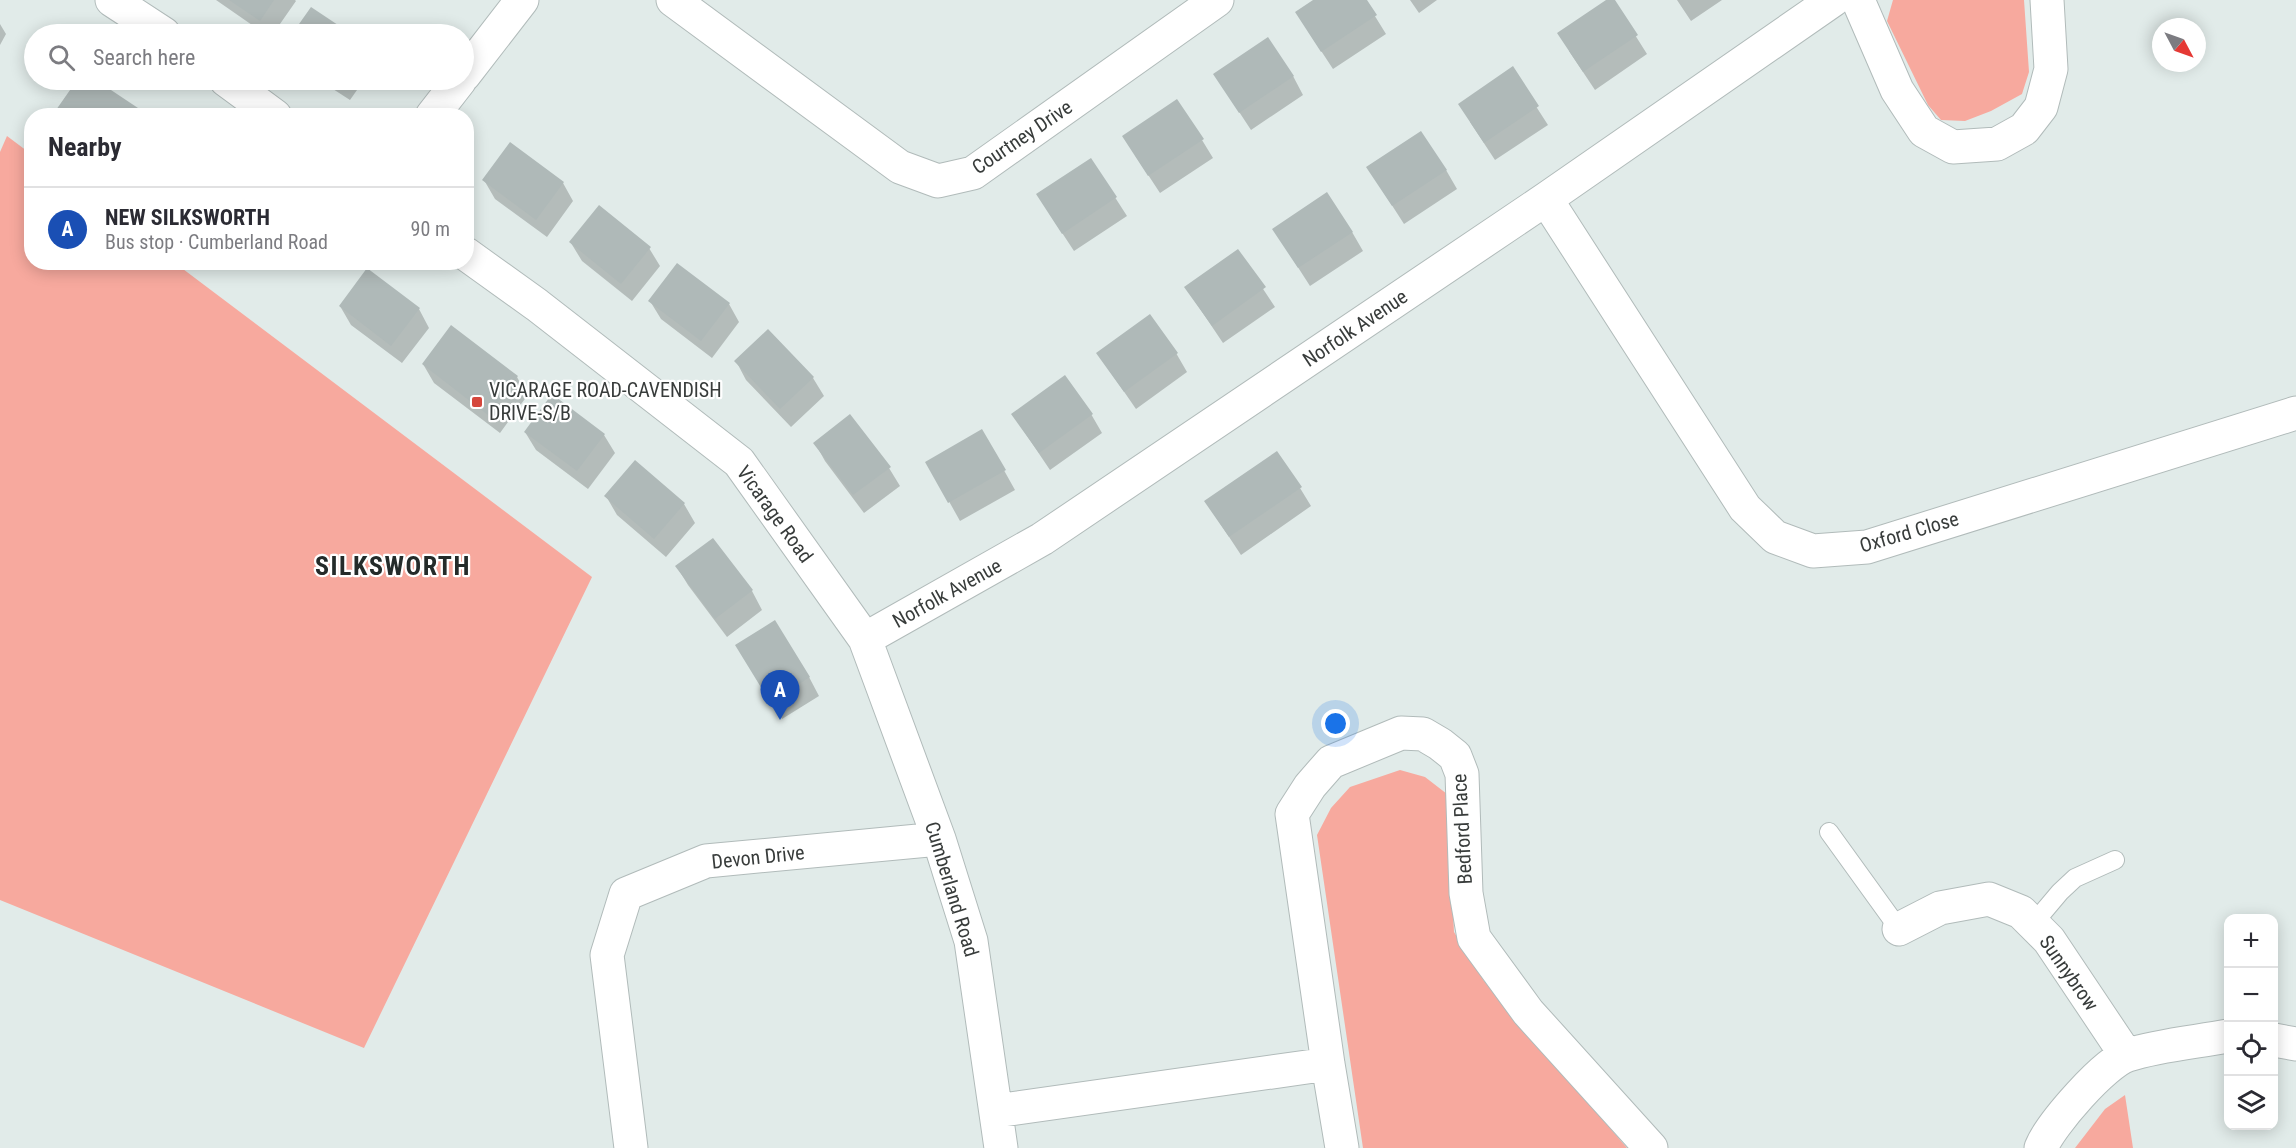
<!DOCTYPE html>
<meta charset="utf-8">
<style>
body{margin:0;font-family:"Roboto Condensed",sans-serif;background:#f7f7f7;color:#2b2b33}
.controls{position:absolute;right:18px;bottom:18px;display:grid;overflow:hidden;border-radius:12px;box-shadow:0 3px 15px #0003}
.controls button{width:54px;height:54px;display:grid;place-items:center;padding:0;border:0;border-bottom:2px solid #e1e1e2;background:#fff;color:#2b2b33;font:30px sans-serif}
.compass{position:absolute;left:2152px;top:18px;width:54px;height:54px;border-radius:50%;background:#fff;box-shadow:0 3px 15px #0003;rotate:131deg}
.you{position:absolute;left:1336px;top:724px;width:21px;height:21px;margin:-15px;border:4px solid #fff;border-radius:50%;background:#1a73e8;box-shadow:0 0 0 9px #1a73e833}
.badge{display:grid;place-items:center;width:39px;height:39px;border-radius:50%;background:#0b8043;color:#fff;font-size:20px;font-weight:700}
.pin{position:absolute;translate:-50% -50px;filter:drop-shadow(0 2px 3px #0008)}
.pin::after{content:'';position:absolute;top:32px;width:21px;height:18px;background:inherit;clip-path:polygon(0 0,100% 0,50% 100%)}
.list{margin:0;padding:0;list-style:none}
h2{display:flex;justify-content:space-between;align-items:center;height:78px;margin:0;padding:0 24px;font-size:26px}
h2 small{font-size:20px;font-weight:400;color:#7c7c81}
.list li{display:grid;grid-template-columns:39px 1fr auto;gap:18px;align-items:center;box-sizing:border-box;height:84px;padding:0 24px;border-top:2px solid #e1e1e2}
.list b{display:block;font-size:22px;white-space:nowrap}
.list p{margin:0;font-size:20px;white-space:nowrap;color:#7c7c81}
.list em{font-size:20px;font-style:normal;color:#7c7c81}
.icon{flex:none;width:33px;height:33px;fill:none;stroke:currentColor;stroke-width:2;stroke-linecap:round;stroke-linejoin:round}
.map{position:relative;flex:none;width:2296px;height:1148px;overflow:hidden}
.search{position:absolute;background:#fff;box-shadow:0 3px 15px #0003;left:24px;top:24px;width:450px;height:66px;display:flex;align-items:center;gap:15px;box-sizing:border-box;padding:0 21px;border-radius:33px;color:#7c7c81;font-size:22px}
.panel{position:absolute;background:#fff;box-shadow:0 3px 15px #0003;left:24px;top:108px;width:450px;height:162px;border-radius:24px}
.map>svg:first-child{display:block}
.green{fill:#f7a99e}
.shadow{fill:#0003}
.building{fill:#afb9b8}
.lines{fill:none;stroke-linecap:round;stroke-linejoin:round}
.service-casing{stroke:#b1bbba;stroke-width:20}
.minor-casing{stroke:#b1bbba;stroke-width:35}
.service{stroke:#fff;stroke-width:18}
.minor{stroke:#fff;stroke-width:33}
.poi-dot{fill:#d5473d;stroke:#fff;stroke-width:2}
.labels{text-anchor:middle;stroke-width:4.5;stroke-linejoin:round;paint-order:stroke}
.street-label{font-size:20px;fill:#383c3b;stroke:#fff}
.poi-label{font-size:20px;fill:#383c3b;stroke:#fff;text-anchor:start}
.district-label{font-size:26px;font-weight:bold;letter-spacing:1.5px;fill:#242b2a;stroke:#fff}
</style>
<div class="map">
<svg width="2296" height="1148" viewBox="0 0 2296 1148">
<rect width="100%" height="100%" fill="#e1ebe9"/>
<path class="green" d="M1893,0H2024L2029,72L2022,94L1991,111L1965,121L1941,120L1928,105L1887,21Z
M7,136L31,154L32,262L175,263L592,577L364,1048L0,900V152Z
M1400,770L1425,777L1447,794L1454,932L1484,981L1627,1148H1363L1317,835L1331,808L1350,787Z
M2125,1095L2133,1148H2075L2105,1109Z"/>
<path class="shadow" d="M216,0H295L296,1L273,34H265Z
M1316,0H1365L1386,34L1333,69L1308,31Z
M1410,0H1437L1419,13Z
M1609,0H1613L1647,54L1595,90L1569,51Z
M1677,0H1722L1691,21Z
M312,9L349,34H294Z
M0,24L6,34L0,45Z
M1512,69L1548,125L1495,160L1470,122Z
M1293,76L1303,95L1251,130L1226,92Z
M79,80H93L137,109L140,116H61L58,110Z
M319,80H364L350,100Z
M1202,140L1213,158L1160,193L1135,155Z
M1091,160L1127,216L1074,251L1049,213Z
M1368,168L1446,170L1457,189L1404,224Z
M484,180L563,183L573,201L547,237L495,199Z
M1274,230L1352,232L1363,251L1310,286Z
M571,243L649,248L660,266L632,301L582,261Z
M1238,251L1275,307L1223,343L1186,288Z
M650,301L729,304L739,322L712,358L661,319Z
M340,306L419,309L429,328L402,363L351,325Z
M1176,353L1187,372L1136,409L1098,354Z
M736,361L813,378L824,396L791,427L746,380Z
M423,364L517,377L527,396L500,433L434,383Z
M1091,414L1102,433L1050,470L1013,415Z
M982,431L1015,490L960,521L927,462Z
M525,432L604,435L615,453L588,489L536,450Z
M815,443L889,468L900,486L864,513L825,461Z
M1300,488L1311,506L1241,555L1206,502Z
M606,496L684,504L695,523L666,557L617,515Z
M713,540L752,591L762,610L727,637L688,585L677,567Z
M748,664L809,677L819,696L782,719Z"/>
<path class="building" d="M229,0H274L260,21Z
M1313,0H1367L1377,15L1321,52L1295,12Z
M1606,0H1615L1638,35L1583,72L1557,33Z
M311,7L338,25L352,34H292Z
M1268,37L1294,76L1239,113L1213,74Z
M1513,66L1539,106L1484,143L1458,104Z
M77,80H96L138,108L133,116H65L56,110Z
M1177,99L1204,139L1148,176L1122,136Z
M1421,131L1447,170L1392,206L1366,167Z
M510,142L564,182L536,220L482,180Z
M1091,158L1117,197L1062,234L1036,194Z
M1327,192L1353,232L1298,268L1272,229Z
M599,205L651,247L621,284L569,242Z
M1238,249L1266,287L1212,326L1184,287Z
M677,263L730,303L701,341L648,301Z
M367,268L420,308L391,346L339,306Z
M1150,314L1178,353L1124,392L1096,353Z
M451,325L518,376L488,415L422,364Z
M768,329L814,377L780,409L734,361Z
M1065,375L1093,414L1039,453L1011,414Z
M552,394L605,434L577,471L524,432Z
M850,414L891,467L853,495L813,443Z
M982,429L1006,470L948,503L925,462Z
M1277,451L1302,487L1229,537L1204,501Z
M635,460L685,503L654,539L604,496Z
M713,538L753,590L715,619L675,566Z
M775,620L810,677L770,702L735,645Z"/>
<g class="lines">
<defs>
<path id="service" d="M1829,832L1899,929
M2033,924L2060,892L2075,878L2115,860"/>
<path id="minor" d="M112,0L164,34
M673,0L900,167L938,181L973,173L1217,0
M1858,0L1897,90L1924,131L1953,147L1997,144L2024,129L2041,107L2051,69L2047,0
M464,75L522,0
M226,80L275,116
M432,116L460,80
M1546,199L1745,508L1775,537L1813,551L1867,547L2296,413
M466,254L537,305L739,462L865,639L939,839L971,941L1001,1148
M865,639L1042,539L1546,199L1833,0
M1899,929L1940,908L1989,899L2021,912L2049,940L2126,1055
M2274,1040L2296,1044
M996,1111L1328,1064
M631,1148L607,955L626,894L706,861L939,839
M1342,1148L1328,1064L1292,814L1310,786L1331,762L1401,733L1423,734L1440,744L1455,756L1462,774L1466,893L1474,938L1528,1012L1651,1148
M2041,1148C2050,1125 2105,1062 2128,1055C2159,1045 2196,1042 2228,1036"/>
</defs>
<use href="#service" class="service-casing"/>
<use href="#minor" class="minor-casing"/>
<use href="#service" class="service"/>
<use href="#minor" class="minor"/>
</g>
<rect class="poi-dot" x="471" y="396" width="12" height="12" rx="3"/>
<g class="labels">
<g class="street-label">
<text transform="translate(1022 137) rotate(-34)" y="7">Courtney Drive</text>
<text transform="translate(1355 328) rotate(-34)" y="7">Norfolk Avenue</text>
<text transform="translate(775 514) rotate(54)" y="7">Vicarage Road</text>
<text transform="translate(1909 532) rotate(-16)" y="7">Oxford Close</text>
<text transform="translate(947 593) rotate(-29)" y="7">Norfolk Avenue</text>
<text transform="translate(1462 829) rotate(-93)" y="7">Bedford Place</text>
<text transform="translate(758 857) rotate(-6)" y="7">Devon Drive</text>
<text transform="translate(952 889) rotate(73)" y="7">Cumberland Road</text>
<text transform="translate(2069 973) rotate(55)" y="7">Sunnybrow</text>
</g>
<g class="poi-label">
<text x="489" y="397">VICARAGE ROAD-CAVENDISH<tspan x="489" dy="23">DRIVE-S/B</tspan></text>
</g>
<g class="district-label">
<text x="393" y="575">SILKSWORTH</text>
</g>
</g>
</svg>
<div class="controls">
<button>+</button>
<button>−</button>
<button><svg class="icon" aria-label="locate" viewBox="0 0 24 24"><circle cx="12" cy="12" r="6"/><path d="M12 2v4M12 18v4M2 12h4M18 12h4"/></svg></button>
<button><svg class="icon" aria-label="layers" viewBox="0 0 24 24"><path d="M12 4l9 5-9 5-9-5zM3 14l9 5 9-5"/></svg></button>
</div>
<svg class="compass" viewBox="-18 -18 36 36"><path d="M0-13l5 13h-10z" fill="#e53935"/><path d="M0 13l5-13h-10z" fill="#7c7c81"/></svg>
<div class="you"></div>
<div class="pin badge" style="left:780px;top:720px;background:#1a4fb4">A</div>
<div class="search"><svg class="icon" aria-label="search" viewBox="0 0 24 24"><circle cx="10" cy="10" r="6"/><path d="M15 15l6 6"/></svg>Search here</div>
<section class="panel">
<h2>Nearby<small></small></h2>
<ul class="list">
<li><span class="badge" style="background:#1a4fb4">A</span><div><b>NEW SILKSWORTH</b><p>Bus stop · Cumberland Road</p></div><em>90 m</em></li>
</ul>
</section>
</div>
